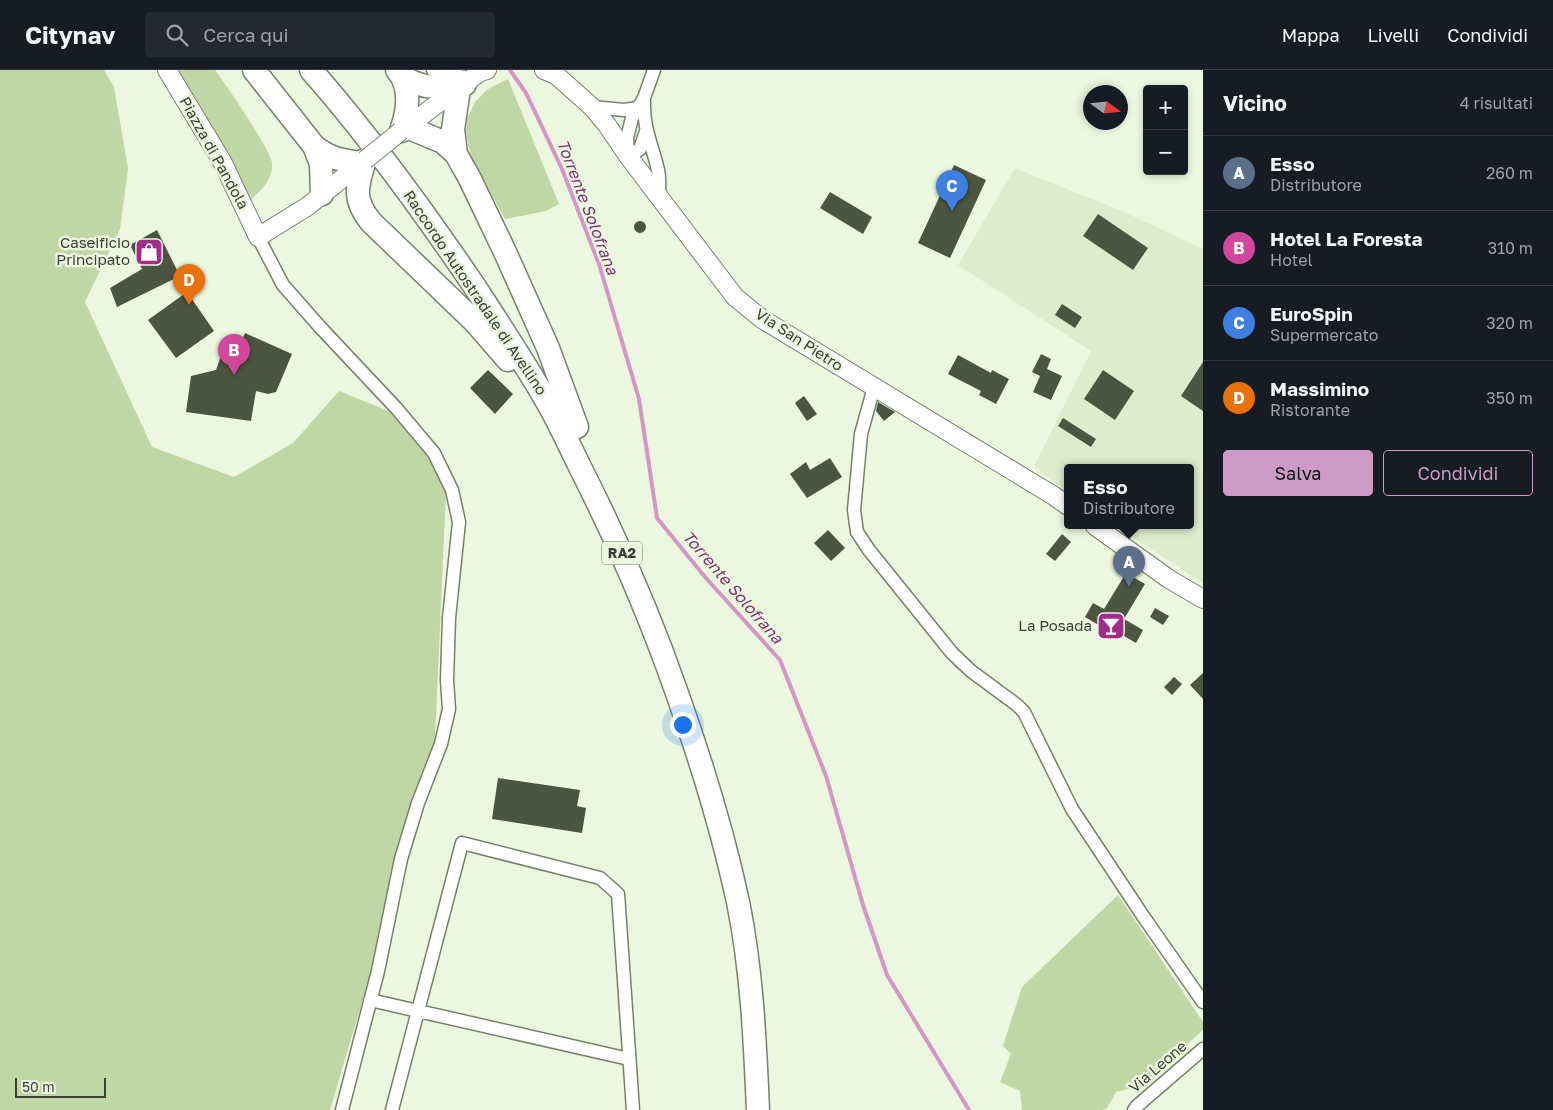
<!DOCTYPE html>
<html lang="it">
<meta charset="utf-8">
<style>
body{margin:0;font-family:"Golos Text",sans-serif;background:#242831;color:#f1f3f6}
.controls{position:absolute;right:15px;top:15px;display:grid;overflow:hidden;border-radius:5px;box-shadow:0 2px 8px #0003}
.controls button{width:45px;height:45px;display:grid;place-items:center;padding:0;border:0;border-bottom:1px solid #363941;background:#171b24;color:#f1f3f6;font:25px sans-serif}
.compass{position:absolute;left:1083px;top:15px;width:45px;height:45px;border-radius:50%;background:#171b24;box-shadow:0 2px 8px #0003;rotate:105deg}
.scale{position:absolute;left:15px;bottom:12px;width:91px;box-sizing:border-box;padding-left:5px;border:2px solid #3a3f35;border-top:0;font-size:14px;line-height:18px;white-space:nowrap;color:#3a3f35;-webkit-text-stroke:4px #ebf7df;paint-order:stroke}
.you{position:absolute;left:682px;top:654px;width:18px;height:18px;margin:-12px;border:4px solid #fff;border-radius:50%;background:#1a73e8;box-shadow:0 0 0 8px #1a73e833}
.badge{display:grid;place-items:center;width:32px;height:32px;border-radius:50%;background:#cc9ac5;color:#fff;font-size:16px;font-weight:700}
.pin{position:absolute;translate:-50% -41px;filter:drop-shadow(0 1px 2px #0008)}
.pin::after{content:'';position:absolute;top:26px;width:18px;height:15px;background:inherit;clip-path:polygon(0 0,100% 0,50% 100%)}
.popup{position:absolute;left:1064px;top:394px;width:130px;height:65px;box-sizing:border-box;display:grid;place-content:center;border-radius:5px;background:#171b24;filter:drop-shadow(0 1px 4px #0005);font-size:16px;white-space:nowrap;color:#9ea1a6}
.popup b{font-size:19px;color:#f1f3f6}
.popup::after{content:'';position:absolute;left:50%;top:100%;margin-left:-10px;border:10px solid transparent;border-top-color:#171b24}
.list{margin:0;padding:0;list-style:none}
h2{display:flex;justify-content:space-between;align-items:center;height:65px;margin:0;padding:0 20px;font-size:21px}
h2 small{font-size:16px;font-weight:400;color:#9ea1a6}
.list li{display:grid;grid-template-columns:32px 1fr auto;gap:15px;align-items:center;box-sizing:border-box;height:75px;padding:0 20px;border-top:1px solid #363941}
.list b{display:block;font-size:19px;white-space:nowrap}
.list p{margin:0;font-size:16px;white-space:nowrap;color:#9ea1a6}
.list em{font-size:16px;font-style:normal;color:#9ea1a6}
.actions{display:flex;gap:10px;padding:15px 20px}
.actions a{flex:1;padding:11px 0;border:1px solid #cc9ac5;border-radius:5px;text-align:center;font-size:18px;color:#cc9ac5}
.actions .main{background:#cc9ac5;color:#111}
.icon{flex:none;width:28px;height:28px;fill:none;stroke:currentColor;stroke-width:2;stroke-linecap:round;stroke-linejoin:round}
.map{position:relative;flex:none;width:1203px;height:1040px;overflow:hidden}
header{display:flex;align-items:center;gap:30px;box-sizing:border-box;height:70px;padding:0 25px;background:#171b24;border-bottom:1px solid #363941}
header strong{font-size:24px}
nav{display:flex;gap:28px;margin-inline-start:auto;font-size:18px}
.search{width:350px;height:45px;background:#242831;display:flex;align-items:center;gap:12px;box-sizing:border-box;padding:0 18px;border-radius:5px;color:#9ea1a6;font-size:19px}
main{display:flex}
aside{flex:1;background:#171b24}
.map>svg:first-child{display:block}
.built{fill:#deecce}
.green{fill:#bfd7a4}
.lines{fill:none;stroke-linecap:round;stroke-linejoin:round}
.stream{stroke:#d696c5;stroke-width:4}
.building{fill:#4c5541}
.street-casing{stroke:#76806b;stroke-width:15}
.secondary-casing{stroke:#76806b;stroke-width:20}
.highway-casing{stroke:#76806b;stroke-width:25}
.street{stroke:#fff;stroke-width:12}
.secondary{stroke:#fff;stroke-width:18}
.highway{stroke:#fff;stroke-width:22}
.secondary-bridge-casing{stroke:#76806b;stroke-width:20;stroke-linecap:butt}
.secondary-bridge{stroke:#fff;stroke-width:18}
.labels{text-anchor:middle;stroke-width:5;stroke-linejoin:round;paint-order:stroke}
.shield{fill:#ebf7df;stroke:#6f7668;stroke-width:1}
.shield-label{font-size:14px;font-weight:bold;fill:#3a3f35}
.street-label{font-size:15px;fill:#3a3f35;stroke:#ebf7df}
.poi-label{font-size:15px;fill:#3a3f35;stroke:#ebf7df;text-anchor:end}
.water-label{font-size:16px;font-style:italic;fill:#7e336e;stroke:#ebf7df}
</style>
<header>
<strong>Citynav</strong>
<div class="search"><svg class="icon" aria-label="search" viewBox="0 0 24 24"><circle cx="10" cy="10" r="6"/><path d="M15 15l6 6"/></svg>Cerca qui</div>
<nav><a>Mappa</a><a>Livelli</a><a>Condividi</a></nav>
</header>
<main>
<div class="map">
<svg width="1203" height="1040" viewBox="0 0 1203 1040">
<rect width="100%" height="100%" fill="#ebf7df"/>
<path class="built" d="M1015,98L1122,141L1203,179V513L1115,456H1190V398H1068V424L1034,396L1091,281L958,195Z"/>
<path class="green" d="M0,0H104L114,17L128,99L120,159L85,232L152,377L234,407L293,373L339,321L401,346L447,401L434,689L330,1040H0Z
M178,0H215C225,13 272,82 272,93C273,108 262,120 251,129L223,77Z
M508,9L559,134L546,141L505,149L470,84L466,60L467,49L475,32L488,19Z
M1118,825L1203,952V960L1143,1015L1116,1022L1107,1038L1102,1040H1022L1020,1021L1000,1012L1011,984L1003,976L1022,917Z"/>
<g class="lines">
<path class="stream" d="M510,0L526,23L562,99L599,194L639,329L657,448L705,507L780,590L826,706L863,835L887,905L969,1040"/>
</g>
<path class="building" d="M954,95L986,110L950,188L918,173Z
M830,122L872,147L863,164L820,138Z
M1098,144L1148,178L1133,200L1083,166Z
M634 157a6 6 0 1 1 12 0a6 6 0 1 1-12 0Z
M157,160L180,206L117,237L110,218L142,199L130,175Z
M187,222L214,261L176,288L148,250Z
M1062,234L1082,247L1075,258L1055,245Z
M245,263L292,284L276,322L268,324L256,321L251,351L186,342L191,306L216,300L221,286L233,290Z
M1041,284L1051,289L1047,299L1062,306L1051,330L1033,322L1040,306L1032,302Z
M958,285L991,303L992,300L1009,309L996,334L979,325L981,321L948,304Z
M1203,292V341L1181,326Z
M488,300L513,324L495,344L470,318Z
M1103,300L1134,321L1115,350L1084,329Z
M804,326L817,344L807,351L795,333Z
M878,332L895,342L884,351L876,341Z
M1063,348L1096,369L1091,377L1058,356Z
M830,388L842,407L807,428L790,404L806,392L810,400Z
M828,460L845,478L831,491L814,473Z
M1062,464L1071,472L1055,491L1046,484Z
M1126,503L1145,514L1124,549L1143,560L1136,573L1124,566L1122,569L1085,547L1093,533L1104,539Z
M1155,538L1169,546L1163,555L1150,547Z
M1203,603V629L1190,615Z
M1174,607L1182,614L1172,625L1164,617Z
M498,708L580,720L577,736L586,738L582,763L492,749Z"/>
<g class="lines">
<defs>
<path id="street" d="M433,0L469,8
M644,31C643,58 652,74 658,100C660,108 659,118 659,127
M592,37L624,40L638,38
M646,61L640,79L628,86L627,68L632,48L644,28L654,0
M258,167L283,215L320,257L397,339L434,383L452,420L459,452L449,548L447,610L449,639L441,674L418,733L401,789L378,901L342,1040
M874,317L861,364L854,440L857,462L869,480L952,583L971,601L1017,635L1024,642L1072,739L1143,846L1203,932
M370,930L629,989
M392,1040L462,773L600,808L618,824L633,1040
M1134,1040L1137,1036L1203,979"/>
<path id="secondary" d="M167,0L223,93L258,167L308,136L365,90
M544,0L556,5L592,37L607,55L628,86L735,227L762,249L1054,426L1068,436
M401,61L480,2L487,0
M1095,456L1169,509L1203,529"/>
<path id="highway" d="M254,0L314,76C330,89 341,90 361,93
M311,0C371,68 424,142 475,217C499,254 524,292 546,330C559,352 569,375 580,397C618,472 651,548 678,626C702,694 723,762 738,832C752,901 755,971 758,1040
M397,0C412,17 408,41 401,61
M403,7C424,20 442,18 465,14
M407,57L443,72L456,84L470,109L505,182L548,278L577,357
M314,76L321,94L322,124
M456,84L453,59L459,19
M365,90C357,116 352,129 371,152L475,252L508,290"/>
</defs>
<use href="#street" class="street-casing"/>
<use href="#secondary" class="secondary-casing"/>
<use href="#highway" class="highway-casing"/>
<use href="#street" class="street"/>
<use href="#secondary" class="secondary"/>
<use href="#highway" class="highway"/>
<defs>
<path id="secondary-bridge" d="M365,90L401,61"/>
</defs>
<use href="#secondary-bridge" class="secondary-bridge-casing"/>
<use href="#secondary-bridge" class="secondary-bridge"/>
</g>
<defs>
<symbol id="shop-square" viewBox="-11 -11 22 22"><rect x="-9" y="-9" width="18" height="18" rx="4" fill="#9f2d89" stroke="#ebf7df"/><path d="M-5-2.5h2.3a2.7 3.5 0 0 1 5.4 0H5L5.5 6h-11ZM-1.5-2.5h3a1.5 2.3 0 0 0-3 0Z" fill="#fff"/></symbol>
<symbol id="bar-square" viewBox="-11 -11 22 22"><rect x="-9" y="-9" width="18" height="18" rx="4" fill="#9f2d89" stroke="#ebf7df"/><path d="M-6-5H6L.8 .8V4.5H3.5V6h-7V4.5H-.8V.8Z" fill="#fff"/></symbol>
</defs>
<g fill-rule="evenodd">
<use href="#shop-square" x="133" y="166" width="32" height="32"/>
<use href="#bar-square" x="1095" y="540" width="32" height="32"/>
</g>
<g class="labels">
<rect class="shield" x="602" y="471.5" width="40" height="23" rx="4"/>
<g class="shield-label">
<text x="622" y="488">RA2</text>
</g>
<g class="street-label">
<text transform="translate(214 83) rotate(61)" y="5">Piazza di Pandola</text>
<text transform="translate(475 223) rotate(56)" y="5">Raccordo Autostradale di Avellino</text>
<text transform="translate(799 270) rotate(33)" y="5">Via San Pietro</text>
<text transform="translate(1158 997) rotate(-41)" y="5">Via Leone</text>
</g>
<g class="poi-label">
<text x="130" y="178">Caseificio<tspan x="130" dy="17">Principato</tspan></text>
<text x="1092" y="561">La Posada</text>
</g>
<g class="water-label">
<text transform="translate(588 137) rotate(69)" y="6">Torrente Solofrana</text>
<text transform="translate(733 517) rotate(49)" y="6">Torrente Solofrana</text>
</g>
</g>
</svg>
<div class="controls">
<button>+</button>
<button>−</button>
</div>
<svg class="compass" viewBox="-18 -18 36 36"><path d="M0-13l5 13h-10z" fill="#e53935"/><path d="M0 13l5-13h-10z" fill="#9ea1a6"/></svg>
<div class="scale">50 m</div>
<div class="you"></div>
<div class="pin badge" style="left:1129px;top:517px;background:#5c6f8a">A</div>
<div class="popup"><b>Esso</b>Distributore</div>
<div class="pin badge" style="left:234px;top:305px;background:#d1479c">B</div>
<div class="pin badge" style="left:952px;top:141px;background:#3f7fe0">C</div>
<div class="pin badge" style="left:189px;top:235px;background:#e8710a">D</div>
</div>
<aside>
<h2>Vicino<small>4 risultati</small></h2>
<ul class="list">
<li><span class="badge" style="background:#5c6f8a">A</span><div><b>Esso</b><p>Distributore</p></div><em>260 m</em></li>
<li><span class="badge" style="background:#d1479c">B</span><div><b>Hotel La Foresta</b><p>Hotel</p></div><em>310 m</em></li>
<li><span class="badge" style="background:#3f7fe0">C</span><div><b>EuroSpin</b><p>Supermercato</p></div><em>320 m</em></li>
<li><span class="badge" style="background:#e8710a">D</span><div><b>Massimino</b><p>Ristorante</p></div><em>350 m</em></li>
</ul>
<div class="actions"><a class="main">Salva</a><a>Condividi</a></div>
</aside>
</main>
